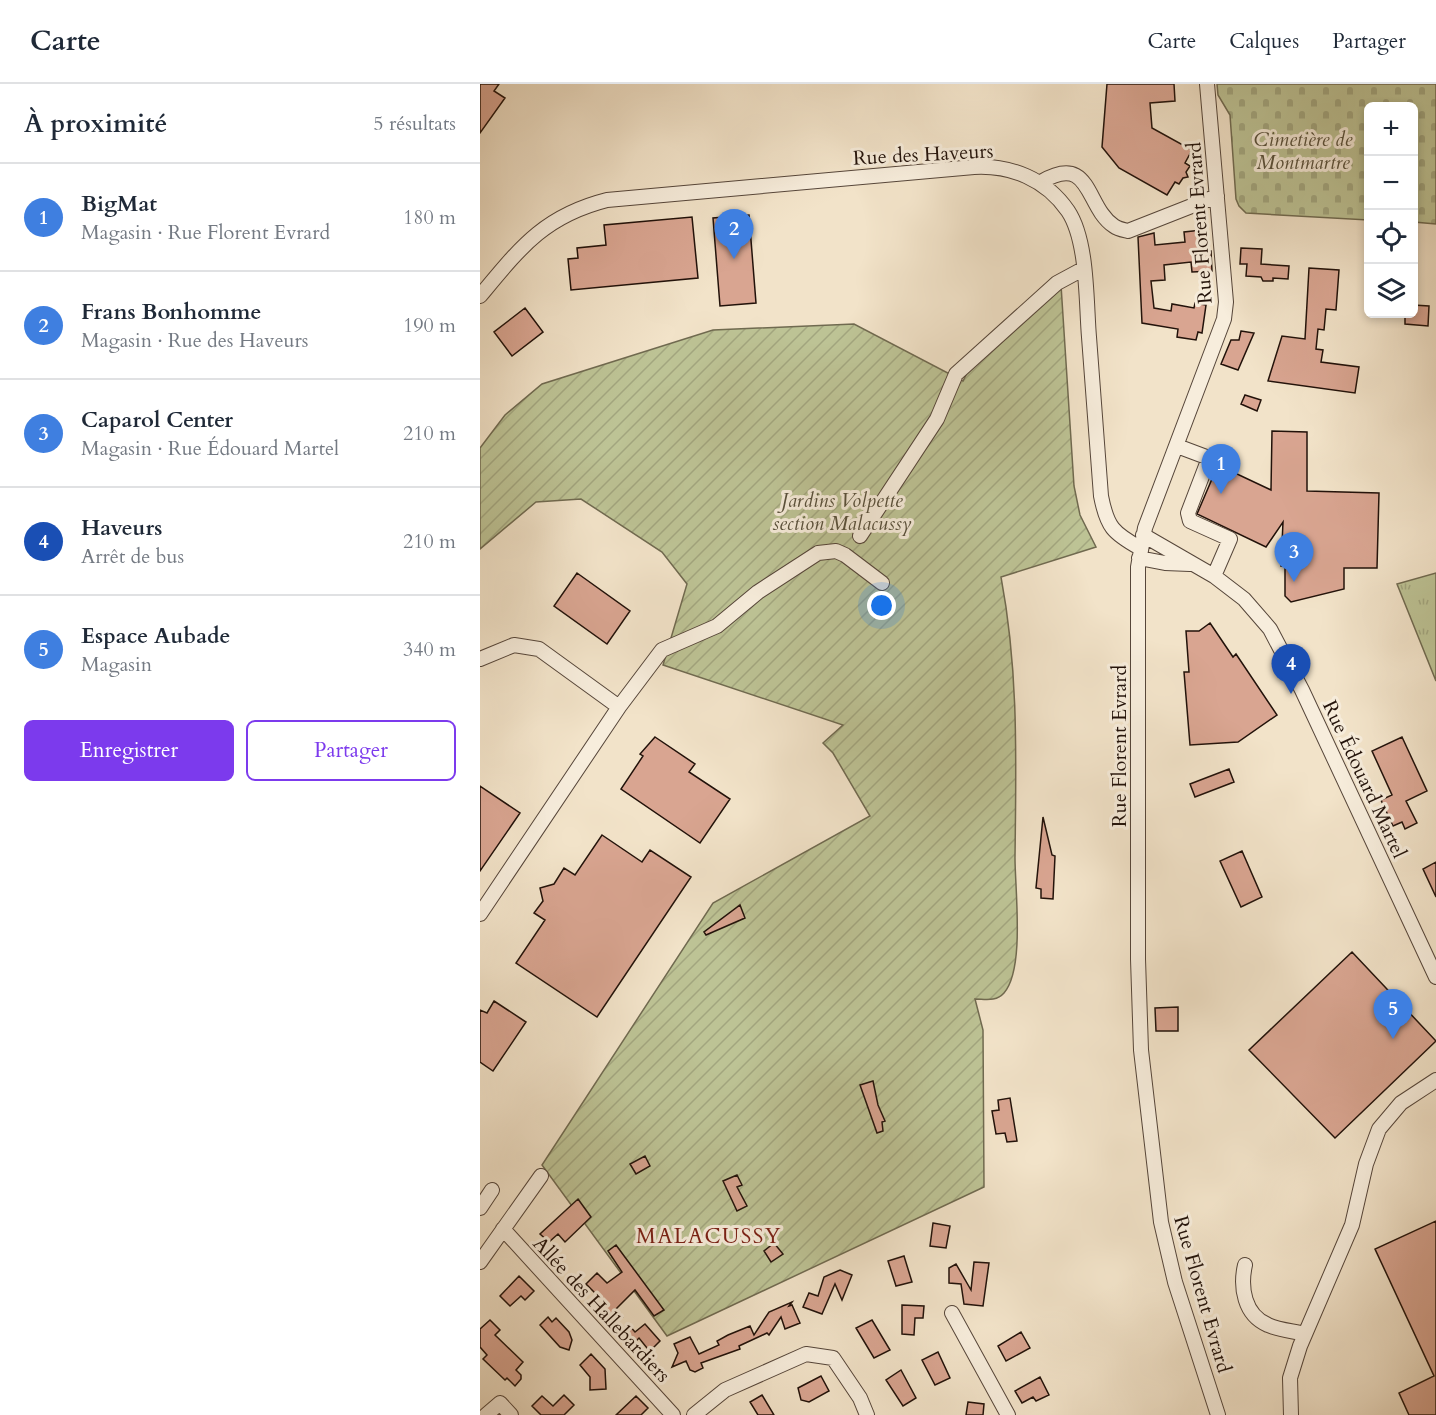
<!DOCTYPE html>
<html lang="fr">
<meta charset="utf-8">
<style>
body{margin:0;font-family:Cardo,serif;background:#f6f6f7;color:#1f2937}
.controls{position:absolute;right:18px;top:18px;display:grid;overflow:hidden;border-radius:9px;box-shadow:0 3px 9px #0003}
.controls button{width:54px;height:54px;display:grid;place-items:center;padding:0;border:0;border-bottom:2px solid #e0e1e3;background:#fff;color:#1f2937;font:30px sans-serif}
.you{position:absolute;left:402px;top:522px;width:21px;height:21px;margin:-15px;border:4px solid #fff;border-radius:50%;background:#1a73e8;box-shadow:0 0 0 9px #1a73e833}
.badge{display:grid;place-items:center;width:39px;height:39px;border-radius:50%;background:#7c3aed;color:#fff;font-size:20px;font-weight:700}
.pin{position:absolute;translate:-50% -50px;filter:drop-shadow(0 2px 3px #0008)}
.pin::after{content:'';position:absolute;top:32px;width:21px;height:18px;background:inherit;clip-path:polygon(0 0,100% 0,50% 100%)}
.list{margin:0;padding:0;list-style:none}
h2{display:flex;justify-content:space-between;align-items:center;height:78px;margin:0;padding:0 24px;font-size:26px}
h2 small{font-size:20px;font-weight:400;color:#747a83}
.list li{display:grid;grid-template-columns:39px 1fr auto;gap:18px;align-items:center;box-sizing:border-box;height:108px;padding:0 24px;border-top:2px solid #e0e1e3}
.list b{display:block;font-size:22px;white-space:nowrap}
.list p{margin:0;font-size:20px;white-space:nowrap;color:#747a83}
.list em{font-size:20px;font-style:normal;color:#747a83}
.actions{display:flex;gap:12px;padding:18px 24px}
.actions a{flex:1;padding:14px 0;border:2px solid #7c3aed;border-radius:9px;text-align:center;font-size:21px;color:#7c3aed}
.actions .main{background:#7c3aed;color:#fff}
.icon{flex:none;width:33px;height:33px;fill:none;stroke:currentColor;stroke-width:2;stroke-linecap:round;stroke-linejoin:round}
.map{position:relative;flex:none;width:956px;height:1331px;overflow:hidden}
header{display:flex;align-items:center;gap:36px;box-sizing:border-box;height:84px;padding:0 30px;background:#fff;border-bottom:2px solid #e0e1e3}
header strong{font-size:28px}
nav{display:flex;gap:33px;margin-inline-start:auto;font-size:21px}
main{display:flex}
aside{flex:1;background:#fff}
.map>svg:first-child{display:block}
.cemetery{fill:url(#cemetery-stones);stroke:#706a50;stroke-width:1.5}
.park{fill:url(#park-tufts);stroke:#706a50;stroke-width:1.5}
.garden{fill:url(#garden-furrows);stroke:#706a50;stroke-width:1.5}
.building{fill:#d9a591;stroke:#22120a;stroke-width:1.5}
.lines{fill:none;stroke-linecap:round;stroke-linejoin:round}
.minor-casing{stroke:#56463a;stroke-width:16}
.minor{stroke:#f7eddc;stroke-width:14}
.labels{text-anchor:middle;stroke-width:6;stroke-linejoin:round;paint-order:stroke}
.park-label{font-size:20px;font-style:italic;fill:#58503b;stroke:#f7eddc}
.street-label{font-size:20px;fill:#22120a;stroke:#f7eddc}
.neighbourhood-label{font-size:21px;letter-spacing:1.5px;fill:#7a1f14;stroke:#f7eddc}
</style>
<header>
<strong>Carte</strong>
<nav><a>Carte</a><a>Calques</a><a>Partager</a></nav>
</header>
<main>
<aside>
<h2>À proximité<small>5 résultats</small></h2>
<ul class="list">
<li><span class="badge" style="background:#3f7fe0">1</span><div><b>BigMat</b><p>Magasin · Rue Florent Evrard</p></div><em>180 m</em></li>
<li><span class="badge" style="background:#3f7fe0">2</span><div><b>Frans Bonhomme</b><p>Magasin · Rue des Haveurs</p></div><em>190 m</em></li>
<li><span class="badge" style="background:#3f7fe0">3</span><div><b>Caparol Center</b><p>Magasin · Rue Édouard Martel</p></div><em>210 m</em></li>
<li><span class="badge" style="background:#1a4fb4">4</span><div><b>Haveurs</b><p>Arrêt de bus</p></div><em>210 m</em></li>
<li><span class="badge" style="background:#3f7fe0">5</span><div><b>Espace Aubade</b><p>Magasin</p></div><em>340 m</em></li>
</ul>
<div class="actions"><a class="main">Enregistrer</a><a>Partager</a></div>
</aside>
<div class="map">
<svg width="956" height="1331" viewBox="0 0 956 1331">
<defs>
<pattern id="cemetery-stones" width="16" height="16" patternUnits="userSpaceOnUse" patternTransform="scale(1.5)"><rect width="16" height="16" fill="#bdc395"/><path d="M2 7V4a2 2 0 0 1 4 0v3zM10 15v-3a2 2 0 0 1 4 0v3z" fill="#a2a67f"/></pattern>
<pattern id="park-tufts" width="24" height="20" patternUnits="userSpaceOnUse" patternTransform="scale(1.5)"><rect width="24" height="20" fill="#bdc395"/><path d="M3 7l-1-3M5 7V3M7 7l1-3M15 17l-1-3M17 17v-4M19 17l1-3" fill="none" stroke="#a2a67f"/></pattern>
<pattern id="garden-furrows" width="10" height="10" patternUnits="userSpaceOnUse" patternTransform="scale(1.5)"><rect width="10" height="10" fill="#bdc395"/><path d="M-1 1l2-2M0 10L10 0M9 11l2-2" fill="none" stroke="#a2a67f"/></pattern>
</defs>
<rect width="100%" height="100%" fill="#f2e3c9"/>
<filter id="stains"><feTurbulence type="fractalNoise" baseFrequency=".00333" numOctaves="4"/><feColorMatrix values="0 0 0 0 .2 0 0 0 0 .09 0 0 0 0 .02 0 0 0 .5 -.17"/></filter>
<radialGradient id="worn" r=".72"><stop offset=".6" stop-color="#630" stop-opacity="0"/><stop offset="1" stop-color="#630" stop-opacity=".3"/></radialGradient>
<path class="cemetery" d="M737,0H956V140L934,138V22H888V136L766,129L759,122L756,115L750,31L738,11Z"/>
<path class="park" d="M956,489V597L917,500Z"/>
<path class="garden" d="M581,201L594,402L600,431L616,463L521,493C539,589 536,678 535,774C535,806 545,885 524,909C516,918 505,915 495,915L503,946L504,1103L187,1252L62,1081L233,819L390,732L353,669L343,659L363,641L183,581L207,500L182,468L101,415L56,418L0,465V364L25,331L62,300L233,246L374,240L483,297L490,283Z"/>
<path class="building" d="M0,0H19L14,7L25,14L0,49Z
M627,0H694L695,17L670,19L672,44L712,66L705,79L710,82L706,88L708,93L703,94L699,100L695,98L687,111L639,84L622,63Z
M269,131L276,219L240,222L233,134Z
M212,133L218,194L91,206L88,175L98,174L97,164L126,161L124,141Z
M722,146L723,167H731L732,187L712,188L711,178L684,181L685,196L671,197L674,224L691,227L692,220L714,224L715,219L726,221L722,249L718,248L716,256L697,253L698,245L662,239L658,153L674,149L675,161L705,158L704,148Z
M761,164L782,165L781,180L809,182L808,195L793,194V197H783L781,193L766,192L767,180H760Z
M829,184L859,186L856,226L846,225L844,246L838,245L836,265L843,266L841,278L879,283L875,309L788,297L802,252L825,255Z
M933,221L949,222L948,242L925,240V230H933Z
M45,224L63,248L32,272L14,248Z
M761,247L774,249L758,286L741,280L751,256H759Z
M765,311L781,316L777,327L761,320Z
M792,347L827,348V407L899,409L897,484H864V505L811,518L805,512V482H801L803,438L786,463L717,430L738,381L791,406Z
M97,489L150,527L127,560L74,522Z
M730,539L753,573L756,570L797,631L758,658L710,661L704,588H709L706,547H719Z
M175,653L215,680L209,688L250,715L220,759L141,705L163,672L160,670Z
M922,653L947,707L926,717L937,739L925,745L922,738L913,742L901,716L912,711L892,667Z
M749,685L754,698L715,713L710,700Z
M0,702L40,729L0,787Z
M563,733L572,771L575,772L573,815L561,814V805L556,804Z
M122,751L162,778L170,766L211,793L117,933L36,879L65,836L54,829L63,817L60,804L74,800L84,784L95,791Z
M762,767L782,813L761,823L740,777Z
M956,778V813L943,785Z
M260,821L265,834L226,851L224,848Z
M872,868L956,957L855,1054L769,966Z
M14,917L46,938L13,987L0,978V926L7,929Z
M698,923V947H676L675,924Z
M393,997L398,1021L405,1037L402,1038L403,1047L397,1049L380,1001Z
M530,1014L537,1057L527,1058L525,1049L516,1050L512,1027L519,1026L518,1016Z
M165,1072L170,1082L156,1090L150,1080Z
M257,1091L262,1101L257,1103L267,1122L257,1127L243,1097Z
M98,1115L111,1133L85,1158L78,1150L69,1158L60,1150Z
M956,1137V1331H929L919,1309L954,1292L895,1165Z
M453,1139L470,1142L466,1164L450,1162Z
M294,1159L303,1170L291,1178L284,1167Z
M136,1161L184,1226L174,1232L155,1206L135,1226L142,1233H123L120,1229L119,1224L125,1219L106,1200L117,1189L127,1199L142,1188L128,1167Z
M424,1172L432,1198L416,1202L408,1177Z
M494,1178L509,1179L503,1222L484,1220L481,1200L469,1199V1184L476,1180L491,1206Z
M360,1186L372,1191L362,1216L355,1200L342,1230L323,1223L329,1209L338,1212L344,1193Z
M39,1192L54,1207L45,1216L41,1212L30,1222L20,1212Z
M312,1218L309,1222L312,1221L320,1239L305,1245L301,1233L289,1251L287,1249L259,1262L260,1265L221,1279L223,1284L215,1288L210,1286L206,1277L192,1283L198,1269L194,1260L210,1253L219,1270L239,1261L237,1257L248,1251L270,1242L274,1251L289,1228Z
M422,1221L444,1222L443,1234H435L434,1251L422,1250Z
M68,1233L72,1238L76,1234L89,1248L92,1256L89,1266L80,1263L60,1241Z
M10,1236L20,1246L15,1251L43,1278L36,1286L41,1291V1295L35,1302L27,1294L25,1296L3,1275L7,1271L0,1263V1245Z
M392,1236L410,1266L394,1274L376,1244Z
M148,1240L155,1248L165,1240L180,1257L173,1264H167L159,1254L149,1264L137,1250Z
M541,1248L550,1264L526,1277L518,1262Z
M458,1268L470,1294L455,1301L442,1276Z
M111,1270L125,1285L126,1305L110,1306V1293L100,1281Z
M421,1286L436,1314L423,1322L406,1296Z
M341,1292L349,1307L329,1318L321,1316L318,1304Z
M560,1293L569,1311L556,1317L553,1313L542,1319L535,1307Z
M84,1311L94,1321L84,1331H61L52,1322L62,1312L73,1322Z
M282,1311L294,1331H278L270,1318Z
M156,1312L168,1324L161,1331H136Z
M488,1318L504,1320L503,1331H486Z"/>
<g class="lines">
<defs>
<path id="minor" d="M727,0L746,218L744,235L665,444L658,483V875L661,966L681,1138L695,1198L738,1331
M561,98C612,68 605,123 634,142C638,145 644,146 648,147L737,112
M0,212C40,164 64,132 127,116L494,83C531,81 566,95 588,127C608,157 606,218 609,253C613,306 617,359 621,412C627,443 633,449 660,464
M697,362L729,374L708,429L710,437L750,455L734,492
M663,451L734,492L764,515L790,545L822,606L956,893
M380,452L457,335L476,290L577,199L603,185
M659,474L685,479L710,480
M0,575L34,561L59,565L139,623L0,830
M139,623L182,566L237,542L278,508L338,469L356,467L365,471L402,499
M0,1124L12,1106
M23,1145L193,1331
M0,1178L61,1092
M765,1181C760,1203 764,1231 788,1241C799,1246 813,1247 825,1250
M472,1229L528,1331
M6,1331L20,1319L31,1331
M214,1331L245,1306L326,1270L353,1274L380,1314L387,1331
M811,1331L810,1294L820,1262L872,1141L886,1080L899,1045L921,1019L956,996"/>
</defs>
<use href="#minor" class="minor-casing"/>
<use href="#minor" class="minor"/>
</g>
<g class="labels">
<g class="park-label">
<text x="823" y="62">Cimetière de<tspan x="823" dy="23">Montmartre</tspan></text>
<text x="362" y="423">Jardins Volpette<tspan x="362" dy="23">section Malacussy</tspan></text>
</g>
<g class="street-label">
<text transform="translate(443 70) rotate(-3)" y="7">Rue des Haveurs</text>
<text transform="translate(719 139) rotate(-94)" y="7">Rue Florent Evrard</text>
<text transform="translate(639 662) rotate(-90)" y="7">Rue Florent Evrard</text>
<text transform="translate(885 695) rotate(65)" y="7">Rue Édouard Martel</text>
<text transform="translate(723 1210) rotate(74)" y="7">Rue Florent Evrard</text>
<text transform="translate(122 1225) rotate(47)" y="7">Allée des Hallebardiers</text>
</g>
<g class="neighbourhood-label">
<text x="229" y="1159">MALACUSSY</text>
</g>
</g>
<rect width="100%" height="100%" filter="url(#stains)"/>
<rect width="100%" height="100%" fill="url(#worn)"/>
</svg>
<div class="controls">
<button>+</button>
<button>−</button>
<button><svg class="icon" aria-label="locate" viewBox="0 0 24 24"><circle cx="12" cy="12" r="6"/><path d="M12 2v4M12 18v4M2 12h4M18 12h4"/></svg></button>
<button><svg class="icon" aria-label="layers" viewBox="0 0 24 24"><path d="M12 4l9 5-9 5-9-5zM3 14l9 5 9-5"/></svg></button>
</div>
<div class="you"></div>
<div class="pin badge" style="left:741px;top:410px;background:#3f7fe0">1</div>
<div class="pin badge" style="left:254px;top:175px;background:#3f7fe0">2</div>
<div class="pin badge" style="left:814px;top:498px;background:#3f7fe0">3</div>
<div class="pin badge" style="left:811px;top:610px;background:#1a4fb4">4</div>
<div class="pin badge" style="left:913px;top:955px;background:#3f7fe0">5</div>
</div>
</main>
